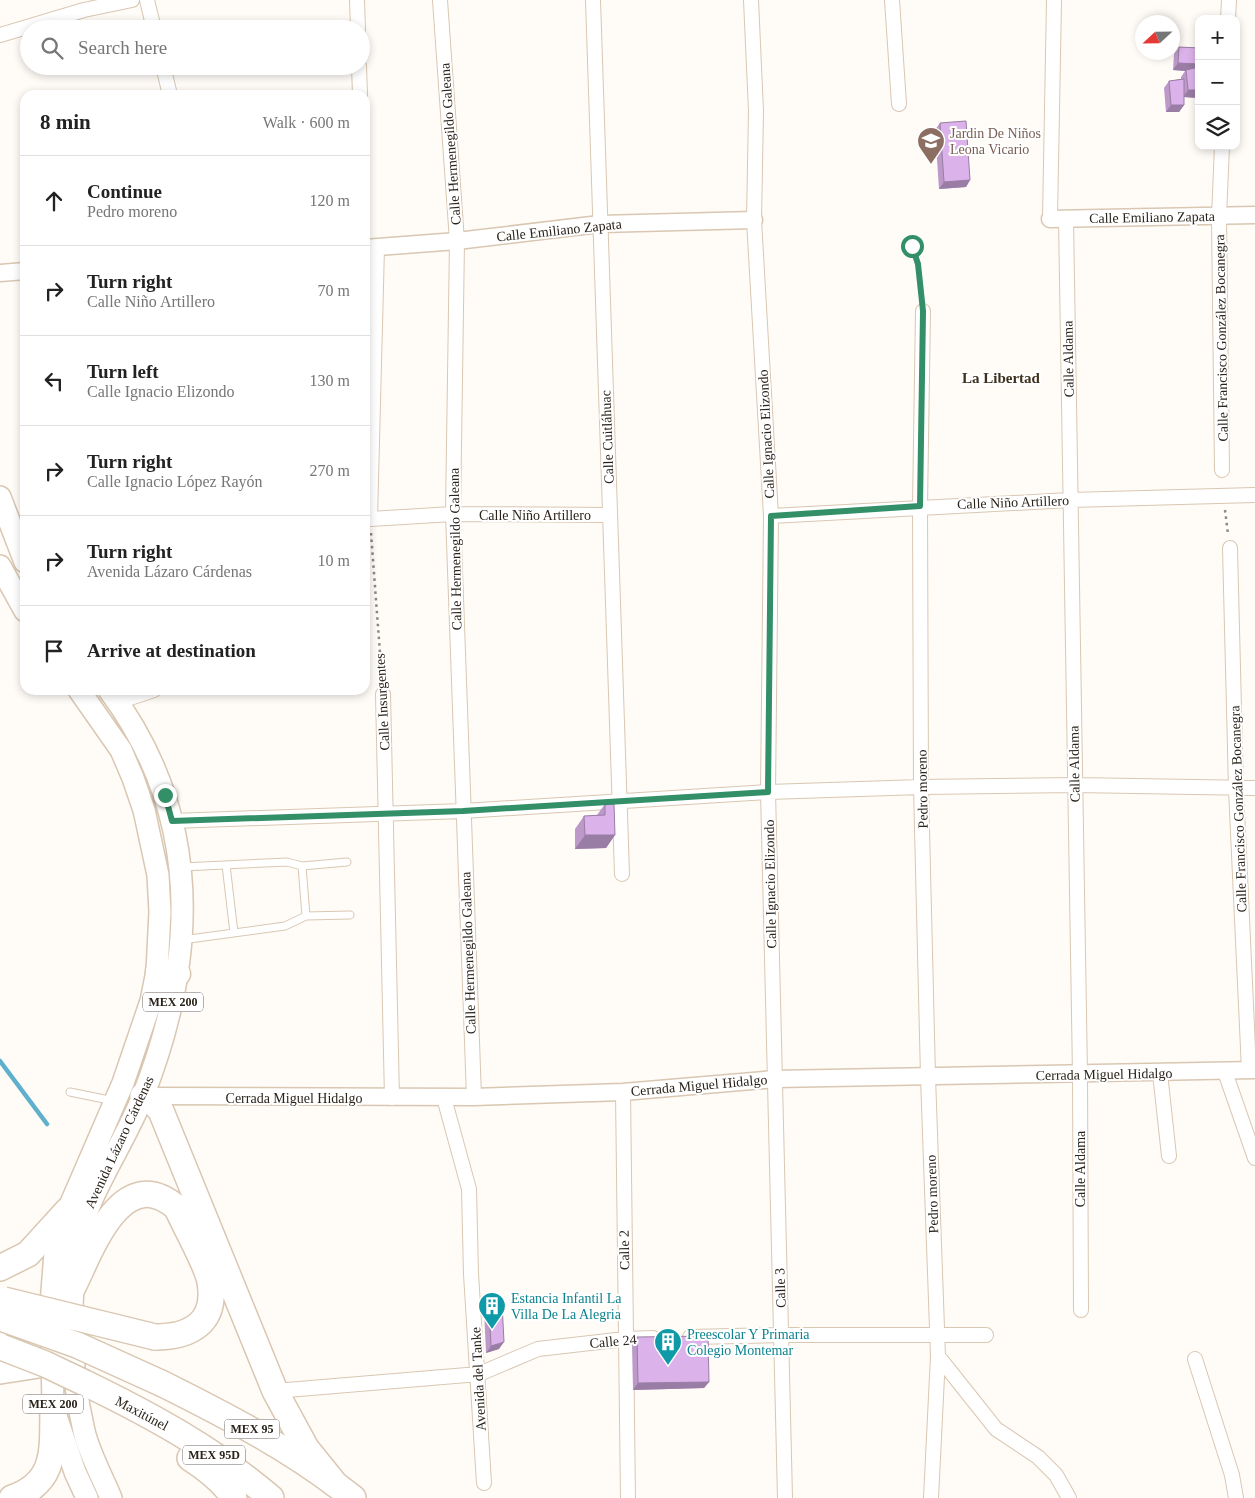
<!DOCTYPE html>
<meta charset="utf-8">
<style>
body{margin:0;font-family:Georgia,serif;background:#f2f2f2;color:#222}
.controls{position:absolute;right:15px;top:15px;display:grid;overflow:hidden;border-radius:10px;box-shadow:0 2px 8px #0003}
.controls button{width:45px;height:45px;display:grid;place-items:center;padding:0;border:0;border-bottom:1px solid #e0e0e0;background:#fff;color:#222;font:25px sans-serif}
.compass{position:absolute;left:1135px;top:15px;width:45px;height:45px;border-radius:50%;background:#fff;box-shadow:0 2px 8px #0003;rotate:248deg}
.stop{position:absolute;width:15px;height:15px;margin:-11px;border:4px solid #328f67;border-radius:50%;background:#fff}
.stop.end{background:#328f67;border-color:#fff;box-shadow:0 1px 5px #0008}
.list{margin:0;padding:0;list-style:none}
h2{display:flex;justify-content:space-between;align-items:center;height:65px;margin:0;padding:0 20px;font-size:21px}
h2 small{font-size:16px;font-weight:400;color:#767676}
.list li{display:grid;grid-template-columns:32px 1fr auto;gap:15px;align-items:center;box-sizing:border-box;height:90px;padding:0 20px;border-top:1px solid #e0e0e0}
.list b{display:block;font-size:19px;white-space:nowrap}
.list p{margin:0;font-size:16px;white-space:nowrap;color:#767676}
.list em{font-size:16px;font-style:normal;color:#767676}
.icon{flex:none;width:28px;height:28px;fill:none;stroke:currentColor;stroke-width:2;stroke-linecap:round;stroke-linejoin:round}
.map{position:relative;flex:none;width:1255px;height:1498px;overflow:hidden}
.search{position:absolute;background:#fff;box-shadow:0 2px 8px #0003;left:20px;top:20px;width:350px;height:55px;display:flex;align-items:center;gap:12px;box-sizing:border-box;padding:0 18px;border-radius:28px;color:#767676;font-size:19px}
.panel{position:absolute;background:#fff;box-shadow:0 2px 8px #0003;left:20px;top:90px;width:350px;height:605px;border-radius:15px}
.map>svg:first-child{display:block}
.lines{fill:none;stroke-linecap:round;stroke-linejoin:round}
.stream{stroke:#5eb0cc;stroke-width:4.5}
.service-casing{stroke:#d9c7b2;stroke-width:9}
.minor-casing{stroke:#d9c7b2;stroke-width:16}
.tertiary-casing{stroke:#d9c7b2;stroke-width:19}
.primary-casing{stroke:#d9c7b2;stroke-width:24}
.trunk-casing{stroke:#d9c7b2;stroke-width:25}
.motorway-casing{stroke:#d9c7b2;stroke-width:28}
.path{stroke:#8c8780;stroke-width:2.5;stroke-dasharray:2.5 4;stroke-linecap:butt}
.service{stroke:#fff;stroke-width:7}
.minor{stroke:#fff;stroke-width:14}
.tertiary{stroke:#fff;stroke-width:16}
.primary{stroke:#fff;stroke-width:21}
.trunk{stroke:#fff;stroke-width:22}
.motorway{stroke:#fff;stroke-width:25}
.motorway-bridge-casing{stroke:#d9c7b2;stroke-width:28;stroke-linecap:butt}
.motorway-bridge{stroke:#fff;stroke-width:25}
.wall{fill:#bc99c9}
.shaded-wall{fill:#997da4}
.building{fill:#dbb2ea;stroke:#997da4}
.route{stroke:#328f67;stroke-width:6}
.labels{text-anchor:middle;stroke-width:4;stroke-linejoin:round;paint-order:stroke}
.shield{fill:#fff;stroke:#6a655f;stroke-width:1}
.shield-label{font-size:12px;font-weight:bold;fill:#2a231b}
.education-label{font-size:14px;fill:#785e54;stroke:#fff;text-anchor:start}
.street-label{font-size:14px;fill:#2a231b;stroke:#fff}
.culture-label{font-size:14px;fill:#0d838f;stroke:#fff;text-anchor:start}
.neighbourhood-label{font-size:15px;font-weight:bold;fill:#3e301f;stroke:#fff}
</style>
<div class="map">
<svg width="1255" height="1498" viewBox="0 0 1255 1498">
<rect width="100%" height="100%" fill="#fffbf7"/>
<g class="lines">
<path class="stream" d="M0,1061L47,1124"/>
<defs>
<path id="service" d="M226,865L234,933
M302,866L347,862
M306,916L350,915
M182,940L285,926L306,916L302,866L287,862L182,867
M70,1092L114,1101"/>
<path id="minor" d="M147,0L154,29
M357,0L358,29
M440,0L457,241L453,514L474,1097
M593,0L622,874
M751,0L756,111L754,220L771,516L768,792L785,1498
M892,0L899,104
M1228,19L1229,0
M0,35L84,10L132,0
M163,66L170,95
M359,66L360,95
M1050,219L1054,0
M1066,219L1080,1075L1081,1310
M377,247L370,519L453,514L610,515
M923,311L920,506L921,787L928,1077L938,1356L931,1498
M1222,470L1219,217L1222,146
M771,516L1070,500L1255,495
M1230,548L1236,789L1249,1070
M383,694L392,1098
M118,702L154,690
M172,821L463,811L768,792L921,787L1074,785L1255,788
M1225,1072L1255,1158
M1160,1073L1169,1156
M623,1092L628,1498
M444,1098L469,1189L471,1274L484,1483
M690,1337L781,1335H986
M938,1356L996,1429L1038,1457L1056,1475L1069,1498
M1195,1359L1232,1475L1236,1498
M275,1391L479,1374L538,1349L625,1339L653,1338"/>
<path id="tertiary" d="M1050,219L1255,215
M365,248L457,241L600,224L754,220
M0,273L25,271
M143,1096L474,1097L623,1092L775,1079L1255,1070"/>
<path id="primary" d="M0,497L25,562
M0,566L25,611
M79,690L121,750L133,778L144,810L158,875L160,912L157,971L151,1001L123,1083L68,1210L55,1253L51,1304L53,1407L75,1472L87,1498
M109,690C202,815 198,956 143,1096C123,1147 84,1198 75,1252C73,1263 74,1275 73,1286C70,1334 73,1384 84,1431C89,1453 102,1476 111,1498"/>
<path id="trunk" d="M157,971L179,974"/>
<path id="motorway" d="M143,1096L153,1102L161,1111L275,1391L306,1448L335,1484
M0,1268L28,1254L68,1210
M73,1287C91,1251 122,1160 177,1208C185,1227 207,1264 210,1282C217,1323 190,1337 155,1337
M0,1371L45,1364
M85,1383C151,1415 215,1450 271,1498
M163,1384C229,1417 295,1451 353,1498
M190,1458C207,1469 223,1481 234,1498
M12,1498C58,1482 52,1448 53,1407"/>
</defs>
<use href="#service" class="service-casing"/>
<use href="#minor" class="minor-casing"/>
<use href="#tertiary" class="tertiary-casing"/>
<use href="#primary" class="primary-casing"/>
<use href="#trunk" class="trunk-casing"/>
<use href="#motorway" class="motorway-casing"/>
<path class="path" d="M912,246L918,265L921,297
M1225,510L1228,534
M371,533L382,680"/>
<use href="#service" class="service"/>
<use href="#minor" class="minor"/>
<use href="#tertiary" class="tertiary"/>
<use href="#primary" class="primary"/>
<use href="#trunk" class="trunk"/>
<use href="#motorway" class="motorway"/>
<defs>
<path id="motorway-bridge" d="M4,1300L155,1337
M1,1318L77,1345L163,1384
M1,1347L45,1364L85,1383"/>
</defs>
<use href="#motorway-bridge" class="motorway-bridge-casing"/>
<use href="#motorway-bridge" class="motorway-bridge"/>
</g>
<path class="wall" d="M1179,47L1199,48V98L1184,97V105L1179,112H1166L1164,88L1169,81L1181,79V77L1185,71L1173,70L1174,54Z
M940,123L970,180L966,187L939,189L935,130Z
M605,804L615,835L606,848L575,849V829L584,816L597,815Z
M489,1303L499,1349L486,1353L484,1310Z
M637,1337L709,1382L704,1388L633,1390L632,1344Z"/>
<path class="shaded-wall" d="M1178,63L1199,64V72L1173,70Z
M1188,90H1199V98L1183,97Z
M1171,105H1184L1179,112H1166Z
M970,180L966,187L939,189L944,182Z
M585,835H615L606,848L575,849Z
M504,1342L499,1349L486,1353L491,1346Z
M709,1382L704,1388L633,1390L638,1383Z"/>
<path class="building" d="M1179,47L1199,48V64L1178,63Z
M1199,67V90H1188L1186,70Z
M1184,79V105H1171L1169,81Z
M966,121L970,180L944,182L940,123Z
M605,804H614L615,835H585L584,816L605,815Z
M489,1303H502L504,1342L491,1346Z
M708,1336L709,1382L638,1383L637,1337Z"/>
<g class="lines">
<path class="route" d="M165,795L172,821L463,811L768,792L771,516L920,506L923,311L918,264L912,246"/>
</g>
<defs>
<symbol id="school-pin" viewBox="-11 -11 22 30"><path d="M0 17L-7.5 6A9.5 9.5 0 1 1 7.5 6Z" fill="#8d6e63" stroke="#fff"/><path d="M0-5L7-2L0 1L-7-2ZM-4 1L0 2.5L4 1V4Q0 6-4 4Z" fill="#fff"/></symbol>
<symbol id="building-pin" viewBox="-11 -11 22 30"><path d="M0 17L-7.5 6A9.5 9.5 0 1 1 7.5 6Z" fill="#0f9aa8" stroke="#fff"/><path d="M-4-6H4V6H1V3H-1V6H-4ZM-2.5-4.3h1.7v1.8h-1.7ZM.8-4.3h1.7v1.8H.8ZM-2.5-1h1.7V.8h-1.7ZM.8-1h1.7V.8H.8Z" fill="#fff"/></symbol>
</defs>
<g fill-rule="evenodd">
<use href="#school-pin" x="915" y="125" width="32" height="43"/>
<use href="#building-pin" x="476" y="1290" width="32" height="43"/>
<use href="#building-pin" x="652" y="1326" width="32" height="43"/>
</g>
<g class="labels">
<g class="shield">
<rect x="143" y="992.5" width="60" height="19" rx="4"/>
<rect x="23" y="1394.5" width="60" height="19" rx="4"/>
<rect x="224.5" y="1419.5" width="55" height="19" rx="4"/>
<rect x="183" y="1445.5" width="62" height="19" rx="4"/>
</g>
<g class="shield-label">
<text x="173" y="1006">MEX 200</text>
<text x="53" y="1408">MEX 200</text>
<text x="252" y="1433">MEX 95</text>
<text x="214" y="1459">MEX 95D</text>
</g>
<g class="education-label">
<text x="950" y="138">Jardin De Niños<tspan x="950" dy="16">Leona Vicario</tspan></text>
</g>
<g class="street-label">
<text transform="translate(450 144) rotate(-94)" y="5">Calle Hermenegildo Galeana</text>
<text transform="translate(1152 217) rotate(-1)" y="5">Calle Emiliano Zapata</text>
<text transform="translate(559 230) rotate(-6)" y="5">Calle Emiliano Zapata</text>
<text transform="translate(1221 338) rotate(-91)" y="5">Calle Francisco González Bocanegra</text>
<text transform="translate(1068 359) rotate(-91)" y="5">Calle Aldama</text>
<text transform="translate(766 434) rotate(-93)" y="5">Calle Ignacio Elizondo</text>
<text transform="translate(607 437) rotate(-92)" y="5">Calle Cuitláhuac</text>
<text transform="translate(1013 502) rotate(-2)" y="5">Calle Niño Artillero</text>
<text x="535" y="520">Calle Niño Artillero</text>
<text transform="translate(455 549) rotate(-91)" y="5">Calle Hermenegildo Galeana</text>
<text transform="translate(382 702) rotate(-93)" y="5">Calle Insurgentes</text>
<text transform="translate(1074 764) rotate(-91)" y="5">Calle Aldama</text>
<text transform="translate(922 789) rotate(-91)" y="5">Pedro moreno</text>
<text transform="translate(1238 809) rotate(-92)" y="5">Calle Francisco González Bocanegra</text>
<text transform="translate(770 884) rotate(-91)" y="5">Calle Ignacio Elizondo</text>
<text transform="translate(468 953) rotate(-92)" y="5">Calle Hermenegildo Galeana</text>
<text transform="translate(1104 1074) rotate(-1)" y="5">Cerrada Miguel Hidalgo</text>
<text transform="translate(699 1085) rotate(-5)" y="5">Cerrada Miguel Hidalgo</text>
<text x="294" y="1103">Cerrada Miguel Hidalgo</text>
<text transform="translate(119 1142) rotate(-65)" y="5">Avenida Lázaro Cárdenas</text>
<text transform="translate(1080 1169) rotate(-90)" y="5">Calle Aldama</text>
<text transform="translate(932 1194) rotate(-92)" y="5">Pedro moreno</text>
<text transform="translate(624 1250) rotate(-91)" y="5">Calle 2</text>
<text transform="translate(780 1288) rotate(-92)" y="5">Calle 3</text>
<text transform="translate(613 1341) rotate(-5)" y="5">Calle 24</text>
<text transform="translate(478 1379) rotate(-93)" y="5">Avenida del Tanke</text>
<text transform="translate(142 1413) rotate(28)" y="5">Maxitúnel</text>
</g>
<g class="culture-label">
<text x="511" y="1303">Estancia Infantil La<tspan x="511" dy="16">Villa De La Alegria</tspan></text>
<text x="687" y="1339">Preescolar Y Primaria<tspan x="687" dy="16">Colegio Montemar</tspan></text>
</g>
<g class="neighbourhood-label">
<text x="1001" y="383">La Libertad</text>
</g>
</g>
</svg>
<div class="controls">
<button>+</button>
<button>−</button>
<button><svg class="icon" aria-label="layers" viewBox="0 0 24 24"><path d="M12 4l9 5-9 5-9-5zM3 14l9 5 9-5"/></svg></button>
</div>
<svg class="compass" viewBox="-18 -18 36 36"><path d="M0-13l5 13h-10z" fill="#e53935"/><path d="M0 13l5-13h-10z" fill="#767676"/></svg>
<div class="stop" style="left:912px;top:246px"></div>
<div class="stop end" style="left:165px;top:795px"></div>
<div class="search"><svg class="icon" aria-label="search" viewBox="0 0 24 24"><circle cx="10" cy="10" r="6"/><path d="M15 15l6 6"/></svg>Search here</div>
<section class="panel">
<h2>8 min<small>Walk · 600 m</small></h2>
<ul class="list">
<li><svg class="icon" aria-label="ahead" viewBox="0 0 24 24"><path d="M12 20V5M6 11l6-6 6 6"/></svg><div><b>Continue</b><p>Pedro moreno</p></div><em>120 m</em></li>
<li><svg class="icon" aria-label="right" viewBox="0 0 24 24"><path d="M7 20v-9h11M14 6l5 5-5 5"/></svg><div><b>Turn right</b><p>Calle Niño Artillero</p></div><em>70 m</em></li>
<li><svg class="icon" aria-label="left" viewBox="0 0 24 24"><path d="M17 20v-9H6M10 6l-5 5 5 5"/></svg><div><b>Turn left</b><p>Calle Ignacio Elizondo</p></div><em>130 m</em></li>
<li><svg class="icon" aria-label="right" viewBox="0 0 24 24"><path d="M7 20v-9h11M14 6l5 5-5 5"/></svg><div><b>Turn right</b><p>Calle Ignacio López Rayón</p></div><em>270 m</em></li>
<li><svg class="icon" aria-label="right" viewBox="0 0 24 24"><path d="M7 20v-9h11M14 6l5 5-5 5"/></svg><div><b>Turn right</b><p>Avenida Lázaro Cárdenas</p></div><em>10 m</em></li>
<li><svg class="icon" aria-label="arrive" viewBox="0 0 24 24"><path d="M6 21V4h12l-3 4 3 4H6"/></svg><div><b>Arrive at destination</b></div></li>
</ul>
</section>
</div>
